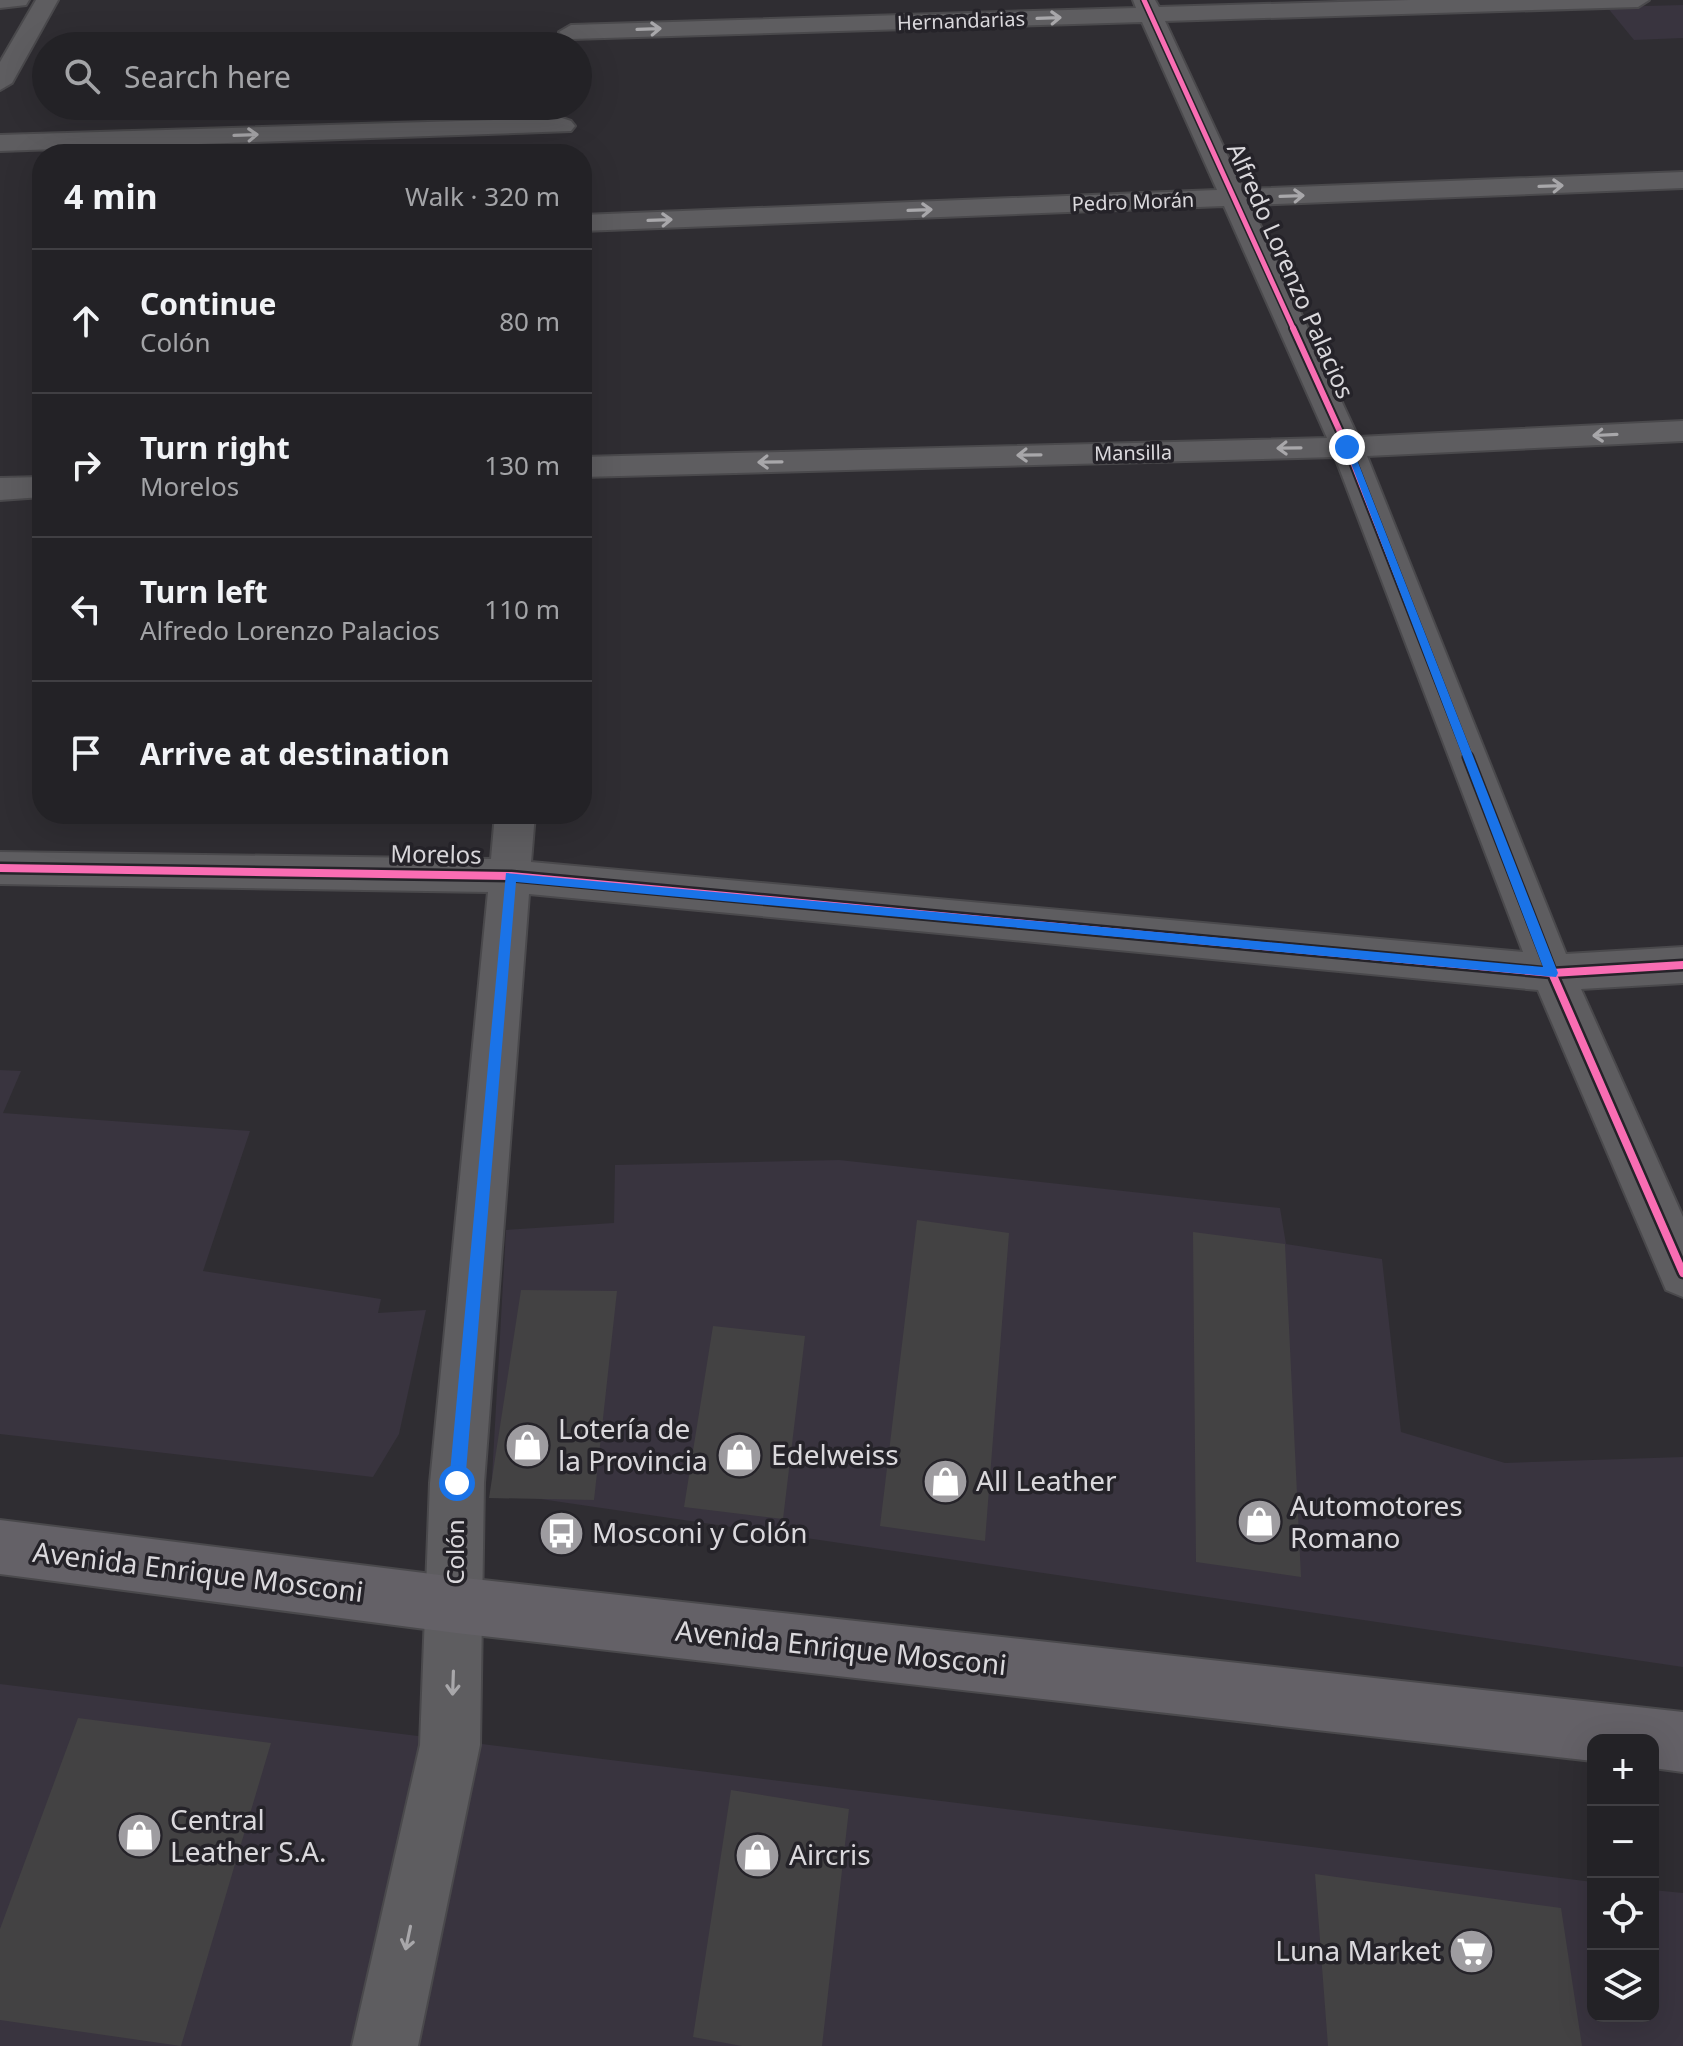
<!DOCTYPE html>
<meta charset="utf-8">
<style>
body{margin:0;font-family:"Noto Sans",sans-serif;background:#2b2a2e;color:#f1f3f6}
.controls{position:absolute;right:24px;bottom:24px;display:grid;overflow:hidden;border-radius:16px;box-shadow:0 8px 32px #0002}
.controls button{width:72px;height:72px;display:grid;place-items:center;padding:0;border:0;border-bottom:2px solid #403f43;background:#232226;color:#f1f3f6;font:40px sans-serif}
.stop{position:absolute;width:24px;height:24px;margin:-18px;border:6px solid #1a73e8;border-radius:50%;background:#fff}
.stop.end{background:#1a73e8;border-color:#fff;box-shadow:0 2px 8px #0008}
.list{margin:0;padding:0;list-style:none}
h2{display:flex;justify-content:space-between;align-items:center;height:104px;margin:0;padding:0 32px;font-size:34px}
h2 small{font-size:26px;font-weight:400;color:#a3a4a7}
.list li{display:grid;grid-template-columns:52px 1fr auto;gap:24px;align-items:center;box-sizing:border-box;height:144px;padding:0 32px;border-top:2px solid #403f43}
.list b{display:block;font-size:30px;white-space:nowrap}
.list p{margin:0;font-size:26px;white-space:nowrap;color:#a3a4a7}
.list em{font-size:26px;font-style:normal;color:#a3a4a7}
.icon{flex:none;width:44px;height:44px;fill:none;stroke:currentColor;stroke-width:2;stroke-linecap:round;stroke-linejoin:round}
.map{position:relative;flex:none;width:1683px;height:2046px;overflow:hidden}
.search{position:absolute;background:#232226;box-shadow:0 8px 32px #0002;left:32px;top:32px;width:560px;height:88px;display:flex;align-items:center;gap:20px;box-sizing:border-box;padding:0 28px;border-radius:44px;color:#a3a4a7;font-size:30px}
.panel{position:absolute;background:#232226;box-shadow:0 8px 32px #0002;left:32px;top:144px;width:560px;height:680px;border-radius:32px}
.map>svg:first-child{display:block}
.built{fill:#39343f}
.building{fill:#434243}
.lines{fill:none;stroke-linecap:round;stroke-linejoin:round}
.minor-casing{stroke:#4a494c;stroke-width:4}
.secondary-casing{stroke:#4a494c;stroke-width:4}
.minor{fill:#5e5d60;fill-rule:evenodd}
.secondary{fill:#646167;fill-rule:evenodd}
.cycleway-far2-casing{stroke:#252329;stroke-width:8}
.cycleway-far1-casing{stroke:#252329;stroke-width:10}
.cycleway-casing{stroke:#252329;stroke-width:13}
.cycleway-far2{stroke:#f96db3;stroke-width:5}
.cycleway-far1{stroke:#f96db3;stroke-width:6}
.cycleway{stroke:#f96db3;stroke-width:8}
.oneway{stroke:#a8a7aa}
.route{fill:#1a73e8}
.labels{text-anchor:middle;stroke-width:7;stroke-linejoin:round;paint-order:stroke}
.far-street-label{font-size:20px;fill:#dad8dc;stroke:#252329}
.street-label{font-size:24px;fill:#dad8dc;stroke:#252329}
.near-poi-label{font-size:28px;fill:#dad8dc;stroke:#252329;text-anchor:start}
.near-street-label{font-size:28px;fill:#dad8dc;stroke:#252329}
</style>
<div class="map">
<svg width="1683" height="2046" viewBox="0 0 1683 2046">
<rect width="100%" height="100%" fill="#2f2d32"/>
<path class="built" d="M1683,5V38L1634,40L1607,7Z
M0,1070L21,1071L3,1113L250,1131L203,1271L381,1299L378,1313L426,1310L399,1434L373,1477L0,1434Z
M839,1160L1280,1208L1286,1244L1382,1259L1401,1432L1505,1463L1683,1457V1667L507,1494L492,1477L506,1230L614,1223L615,1165Z
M0,1684L1593,1882V2016H1653V1890L1683,1893V2046H0Z"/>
<path class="building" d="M917,1220L1009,1233L985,1541L880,1526Z
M1193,1232L1285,1244L1301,1577L1196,1562Z
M521,1290L617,1291L594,1500L489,1498Z
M713,1326L805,1336L783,1519L684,1507Z
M78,1718L271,1743L181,2046L0,2020V1929Z
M731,1790L849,1809L822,2046H742L693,2037Z
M1315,1874L1561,1908L1582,2046H1328Z"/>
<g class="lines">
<defs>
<path id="minor" d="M0,0H29L26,5L0,8Z
M36,0H58L12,83L0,90V62Z
M1133,0H1155L1159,7L1410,0H1649L1638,7L1165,21L1243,189L1683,172V188L1251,205L1358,437L1683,421V441L1367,456L1566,954L1683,947V983L1581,989L1683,1217V1297L1666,1290L1538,990L529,894L484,1483L480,1745L418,2046H352L420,1745L430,1483L488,892L0,884V852L491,859L495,814H535L531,862L1523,952L1335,457L582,477V457L1327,438L1224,206L582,231V215L1217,190L1142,22L571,39L559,32L571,25L1136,8Z
M562,118L571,121L575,126L571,131L0,151V135Z
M42,477V497L0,500V478Z"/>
<path id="secondary" d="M0,1520L456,1577L1683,1712V1772L1653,1768V1740H1593V1761L456,1633L0,1574Z"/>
</defs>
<use href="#minor" class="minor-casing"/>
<use href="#secondary" class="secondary-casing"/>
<use href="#minor" class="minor"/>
<use href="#secondary" class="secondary"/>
<defs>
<path id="cycleway-far2" d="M1144,0L1294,330"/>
<path id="cycleway-far1" d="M1293,328L1347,447L1469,759"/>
<path id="cycleway" d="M1468,757L1552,973L1683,1273
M0,868L511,876L1552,973L1683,965"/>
</defs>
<use href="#cycleway-far2" class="cycleway-far2-casing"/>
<use href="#cycleway-far1" class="cycleway-far1-casing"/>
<use href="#cycleway" class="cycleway-casing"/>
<use href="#cycleway-far2" class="cycleway-far2"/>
<use href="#cycleway-far1" class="cycleway-far1"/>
<use href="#cycleway" class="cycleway"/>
</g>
<defs><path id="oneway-shaft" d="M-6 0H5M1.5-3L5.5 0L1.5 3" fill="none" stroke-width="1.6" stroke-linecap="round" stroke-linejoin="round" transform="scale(2)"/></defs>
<g class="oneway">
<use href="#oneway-shaft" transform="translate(1049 18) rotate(-2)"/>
<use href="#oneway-shaft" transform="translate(649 29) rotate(-2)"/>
<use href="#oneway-shaft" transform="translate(246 135) rotate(-2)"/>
<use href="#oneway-shaft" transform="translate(1551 186) rotate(-2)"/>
<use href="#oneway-shaft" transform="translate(1292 196) rotate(-2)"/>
<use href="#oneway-shaft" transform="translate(920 210) rotate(-2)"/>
<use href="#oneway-shaft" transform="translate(660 220) rotate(-2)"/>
<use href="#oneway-shaft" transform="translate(1605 435) rotate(177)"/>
<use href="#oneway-shaft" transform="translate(1289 448) rotate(179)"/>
<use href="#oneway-shaft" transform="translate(1029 455) rotate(179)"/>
<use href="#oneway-shaft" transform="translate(770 462) rotate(179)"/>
<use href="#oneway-shaft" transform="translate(453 1683) rotate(92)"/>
<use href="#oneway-shaft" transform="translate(408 1938) rotate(102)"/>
</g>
<path class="route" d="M1344,445L1352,447L1558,973L1556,977L516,882L465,1483L457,1491L451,1488L449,1483L506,873L1543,967Z"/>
<defs>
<symbol id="shop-disc" viewBox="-11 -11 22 22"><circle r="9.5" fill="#9e9ca0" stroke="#252329"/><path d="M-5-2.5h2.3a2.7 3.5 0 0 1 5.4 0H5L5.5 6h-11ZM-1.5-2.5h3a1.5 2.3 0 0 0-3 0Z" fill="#fff"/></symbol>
<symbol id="bus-disc" viewBox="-11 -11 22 22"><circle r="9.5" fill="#9e9ca0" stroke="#252329"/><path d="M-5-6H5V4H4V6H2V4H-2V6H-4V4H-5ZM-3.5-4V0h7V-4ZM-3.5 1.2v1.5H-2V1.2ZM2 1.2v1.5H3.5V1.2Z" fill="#fff"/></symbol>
<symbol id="supermarket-disc" viewBox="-11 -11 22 22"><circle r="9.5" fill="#9e9ca0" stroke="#252329"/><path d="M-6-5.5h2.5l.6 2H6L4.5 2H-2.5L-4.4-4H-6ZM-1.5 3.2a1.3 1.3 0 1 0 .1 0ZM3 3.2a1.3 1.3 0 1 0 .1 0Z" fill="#fff"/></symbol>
</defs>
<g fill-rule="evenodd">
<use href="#shop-disc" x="502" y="1420" width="51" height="51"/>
<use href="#shop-disc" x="714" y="1430" width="51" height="51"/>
<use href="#shop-disc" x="920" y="1456" width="51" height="51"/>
<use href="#shop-disc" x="1234" y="1496" width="51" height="51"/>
<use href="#bus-disc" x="536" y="1508" width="51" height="51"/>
<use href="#shop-disc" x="114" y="1810" width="51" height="51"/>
<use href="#shop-disc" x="732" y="1830" width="51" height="51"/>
<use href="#supermarket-disc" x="1446" y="1926" width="51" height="51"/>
</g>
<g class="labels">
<g class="far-street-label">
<text transform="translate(961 21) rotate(-2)" y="7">Hernandarias</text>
<text transform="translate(1133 202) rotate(-2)" y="7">Pedro Morán</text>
<text transform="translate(1133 453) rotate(-1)" y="7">Mansilla</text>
</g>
<g class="street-label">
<text transform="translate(1290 271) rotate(66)" y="8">Alfredo Lorenzo Palacios</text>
<text transform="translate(436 855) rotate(1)" y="8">Morelos</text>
<text transform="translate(456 1552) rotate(-90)" y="8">Colón</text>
</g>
<g class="near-poi-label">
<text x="558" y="1439">Lotería de<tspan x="558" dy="32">la Provincia</tspan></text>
<text x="771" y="1465">Edelweiss</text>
<text x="976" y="1491">All Leather</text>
<text x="1290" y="1516">Automotores<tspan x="1290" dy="32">Romano</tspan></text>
<text x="592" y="1543">Mosconi y Colón</text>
<text x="170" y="1830">Central<tspan x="170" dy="32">Leather S.A.</tspan></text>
<text x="789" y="1865">Aircris</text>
<text x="1441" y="1961" text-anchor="end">Luna Market</text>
</g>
<g class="near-street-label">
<text transform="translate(198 1572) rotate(7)" y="10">Avenida Enrique Mosconi</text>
<text transform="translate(841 1648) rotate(6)" y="10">Avenida Enrique Mosconi</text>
</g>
</g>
</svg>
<div class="controls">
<button>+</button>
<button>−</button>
<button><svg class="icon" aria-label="locate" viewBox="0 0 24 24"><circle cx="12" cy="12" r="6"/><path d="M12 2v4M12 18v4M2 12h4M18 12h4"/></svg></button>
<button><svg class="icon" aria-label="layers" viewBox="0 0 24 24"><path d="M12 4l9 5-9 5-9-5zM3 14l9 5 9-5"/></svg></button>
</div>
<div class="stop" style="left:457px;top:1483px"></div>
<div class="stop end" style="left:1347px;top:447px"></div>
<div class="search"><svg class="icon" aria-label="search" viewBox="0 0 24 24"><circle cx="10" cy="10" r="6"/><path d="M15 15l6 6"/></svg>Search here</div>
<section class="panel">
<h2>4 min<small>Walk · 320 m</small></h2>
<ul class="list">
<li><svg class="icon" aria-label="ahead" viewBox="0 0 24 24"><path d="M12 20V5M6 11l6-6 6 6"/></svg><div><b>Continue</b><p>Colón</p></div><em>80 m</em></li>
<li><svg class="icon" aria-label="right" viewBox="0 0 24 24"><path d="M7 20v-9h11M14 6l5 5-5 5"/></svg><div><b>Turn right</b><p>Morelos</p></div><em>130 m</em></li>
<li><svg class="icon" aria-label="left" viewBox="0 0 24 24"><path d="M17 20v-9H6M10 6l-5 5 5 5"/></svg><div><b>Turn left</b><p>Alfredo Lorenzo Palacios</p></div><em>110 m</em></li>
<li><svg class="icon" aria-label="arrive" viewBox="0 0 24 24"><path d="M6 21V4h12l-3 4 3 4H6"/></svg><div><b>Arrive at destination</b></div></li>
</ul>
</section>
</div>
